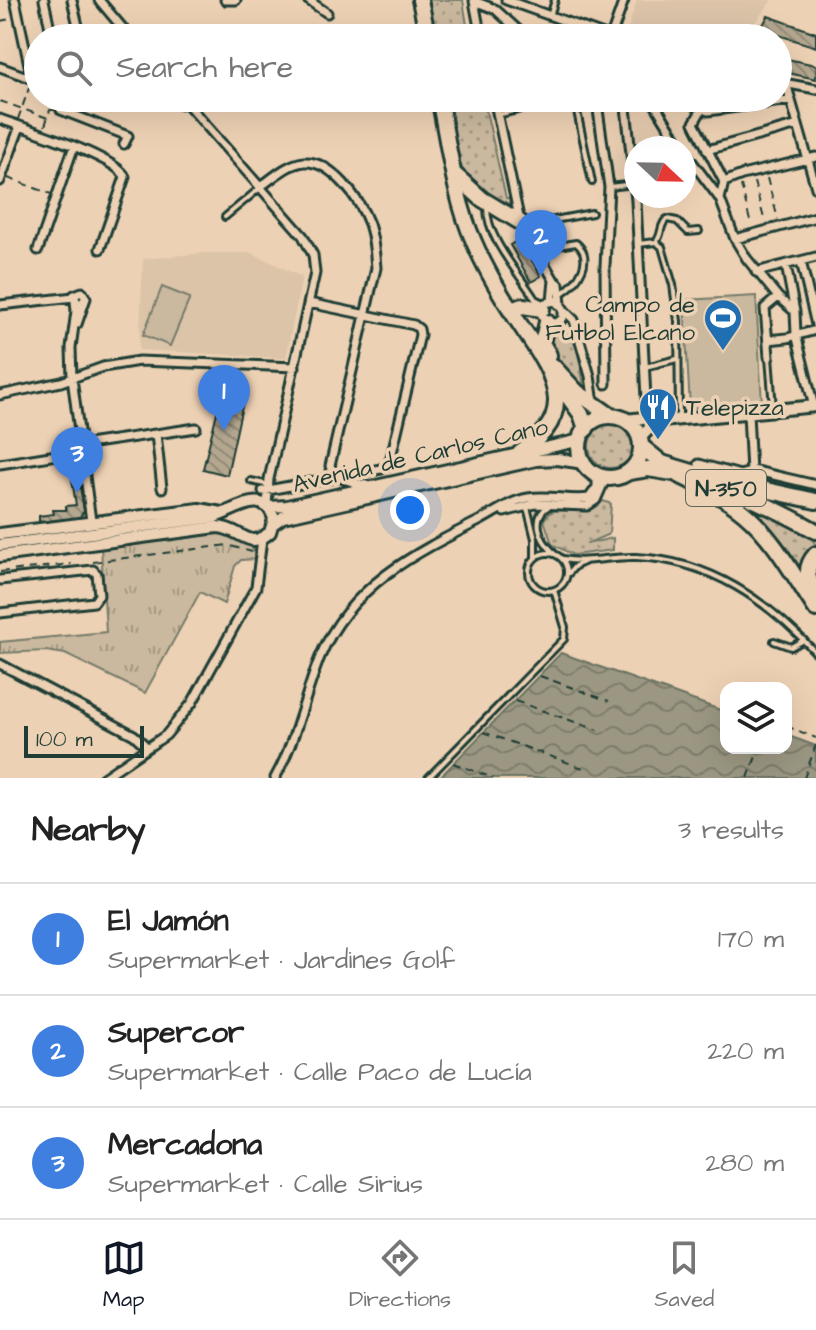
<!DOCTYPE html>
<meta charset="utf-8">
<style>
body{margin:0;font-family:"Architects Daughter",sans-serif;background:#f6f6f6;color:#222}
.controls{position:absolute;right:24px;bottom:24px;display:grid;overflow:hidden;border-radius:16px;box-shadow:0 8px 32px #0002}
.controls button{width:72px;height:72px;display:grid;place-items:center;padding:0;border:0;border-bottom:2px solid #e0e0e0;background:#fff;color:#222;font:40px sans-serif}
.compass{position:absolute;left:624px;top:136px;width:72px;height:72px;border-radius:50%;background:#fff;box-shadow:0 8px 32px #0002;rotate:112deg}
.scale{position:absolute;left:24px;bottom:20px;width:120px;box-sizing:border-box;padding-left:8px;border:4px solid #1f3d34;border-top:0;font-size:22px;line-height:28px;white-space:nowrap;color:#1f3d34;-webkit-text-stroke:6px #edd1b4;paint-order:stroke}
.you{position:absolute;left:410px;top:510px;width:28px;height:28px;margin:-20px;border:6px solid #fff;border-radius:50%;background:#1a73e8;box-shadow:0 0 0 12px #1a73e833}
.badge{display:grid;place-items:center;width:52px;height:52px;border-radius:50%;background:#111827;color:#fff;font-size:26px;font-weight:700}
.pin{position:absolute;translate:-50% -66px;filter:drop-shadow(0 2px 4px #0008)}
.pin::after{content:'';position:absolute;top:42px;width:28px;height:24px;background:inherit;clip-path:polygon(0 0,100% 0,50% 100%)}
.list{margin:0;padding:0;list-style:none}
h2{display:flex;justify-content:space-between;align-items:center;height:104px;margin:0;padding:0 32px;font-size:34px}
h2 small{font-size:26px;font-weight:400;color:#767676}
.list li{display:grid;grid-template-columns:52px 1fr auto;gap:24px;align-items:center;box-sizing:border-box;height:112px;padding:0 32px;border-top:2px solid #e0e0e0}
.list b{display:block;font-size:30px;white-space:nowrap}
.list p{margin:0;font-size:26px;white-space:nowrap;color:#767676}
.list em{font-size:26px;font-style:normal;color:#767676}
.icon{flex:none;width:44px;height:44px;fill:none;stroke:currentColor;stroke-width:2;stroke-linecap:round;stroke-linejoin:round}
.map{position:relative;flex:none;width:816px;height:778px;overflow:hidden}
.search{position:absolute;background:#fff;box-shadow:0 8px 32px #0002;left:24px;right:24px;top:24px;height:88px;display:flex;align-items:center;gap:20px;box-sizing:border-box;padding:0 28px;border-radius:44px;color:#767676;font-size:30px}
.sheet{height:440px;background:#fff}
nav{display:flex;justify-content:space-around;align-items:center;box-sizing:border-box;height:112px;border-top:2px solid #e0e0e0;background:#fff;font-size:22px;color:#767676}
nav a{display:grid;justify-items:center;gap:4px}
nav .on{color:#111827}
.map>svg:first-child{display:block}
.built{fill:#dcc4a9}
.grass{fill:url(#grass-dots);stroke:#757b6a;stroke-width:2}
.park{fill:url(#park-tufts);stroke:#757b6a;stroke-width:2}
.garden{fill:#cbb99f;stroke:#757b6a;stroke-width:2}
.water{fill:url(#water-waves);stroke:#697363;stroke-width:2}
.building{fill:url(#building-back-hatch);stroke:#1f3d34;stroke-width:2}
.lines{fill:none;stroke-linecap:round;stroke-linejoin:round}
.lane-casing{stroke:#1f3d34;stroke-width:10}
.street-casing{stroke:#1f3d34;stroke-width:13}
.secondary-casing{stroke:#1f3d34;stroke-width:16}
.highway-casing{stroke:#1f3d34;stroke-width:20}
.path{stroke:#1f3d34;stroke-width:2;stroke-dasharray:8 6;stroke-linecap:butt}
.lane{stroke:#edd1b4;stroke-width:4}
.street{stroke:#edd1b4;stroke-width:7}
.secondary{stroke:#edd1b4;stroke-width:10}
.highway{stroke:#edd1b4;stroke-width:14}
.labels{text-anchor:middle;stroke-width:7;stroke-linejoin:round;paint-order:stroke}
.shield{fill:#edd1b4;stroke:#5d695a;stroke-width:2}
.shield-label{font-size:22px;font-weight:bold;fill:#1f3d34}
.poi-label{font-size:24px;fill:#1f3d34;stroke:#edd1b4;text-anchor:end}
.street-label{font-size:24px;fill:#1f3d34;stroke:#edd1b4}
</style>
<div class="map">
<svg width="816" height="778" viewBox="0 0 816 778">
<defs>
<pattern id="grass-dots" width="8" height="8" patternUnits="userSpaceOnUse" patternTransform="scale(2)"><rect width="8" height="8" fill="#cbb99f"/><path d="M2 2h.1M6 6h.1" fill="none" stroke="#a49882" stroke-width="1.8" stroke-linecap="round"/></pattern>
<pattern id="park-tufts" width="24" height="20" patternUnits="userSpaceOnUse" patternTransform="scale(2)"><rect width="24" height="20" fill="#cbb99f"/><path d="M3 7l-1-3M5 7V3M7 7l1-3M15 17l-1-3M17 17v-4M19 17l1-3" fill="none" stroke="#a49882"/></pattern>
<pattern id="water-waves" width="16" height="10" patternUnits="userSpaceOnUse" patternTransform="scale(2)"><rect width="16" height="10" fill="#9b9782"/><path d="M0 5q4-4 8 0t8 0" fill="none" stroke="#7e7c6b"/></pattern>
<pattern id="building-back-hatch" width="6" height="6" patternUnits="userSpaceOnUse" patternTransform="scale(2)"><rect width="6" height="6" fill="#b4a790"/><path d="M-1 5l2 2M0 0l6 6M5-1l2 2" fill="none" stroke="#928976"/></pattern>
</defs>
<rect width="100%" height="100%" fill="#edd1b4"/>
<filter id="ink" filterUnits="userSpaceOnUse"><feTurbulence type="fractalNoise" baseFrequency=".0125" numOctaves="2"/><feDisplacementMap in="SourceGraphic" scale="16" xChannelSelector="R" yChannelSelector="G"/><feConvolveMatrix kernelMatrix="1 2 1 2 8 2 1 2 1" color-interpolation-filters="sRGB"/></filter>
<g filter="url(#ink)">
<path class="built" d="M637,0H772L743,38H625Z
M205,253H252L302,277L286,358L139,350L143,259Z"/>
<path class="grass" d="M427,0H463L469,38H434Z
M446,98H483L506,198H510L509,205L506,206L469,185L459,161Z
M564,330C580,340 581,374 585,391L567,371L549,345L551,334Z
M589 446a22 22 0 1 1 44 0a22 22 0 1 1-44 0Z
M603,501L611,504L609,534L586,544L613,538V550L573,555L552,544L544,520C554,498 582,522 603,501Z
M735,501L743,502L813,539L816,546L804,556L800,574L769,528Z"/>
<path class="park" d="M226,533L252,545L255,559L241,560L235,566L224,604L200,592L145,693L65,654L46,651L0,653V642L106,632L101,547Z"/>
<path class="garden" d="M162,287L190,298L170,346L143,335Z
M756,296L762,404L690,408L684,300Z"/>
<path class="water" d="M561,653L726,712V748H786V735L816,746V778H439Z"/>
<path class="building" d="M768,16L816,33V47L766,31L764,35L759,32Z
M778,57L816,65V79L778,71Z
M520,239L541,276L531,282L510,245Z
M220,400L237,404L238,401L243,402L227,475L203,469Z
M72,480H79L84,511L79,518L39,523V516L54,514L53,510H66V506L76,505Z"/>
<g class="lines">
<defs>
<path id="lane" d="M550,16L555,0
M567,99L575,102L592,182
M497,115L567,98
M667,148L675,138
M609,187L634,184
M487,206C486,238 519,273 535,299L543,303
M225,217L260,188
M524,223L533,224L592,213
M656,242L662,247L673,285L678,321L679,417
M638,244L656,242C663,234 659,225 667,219L677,221L688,232L699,231
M534,246L552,247L576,243C595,258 578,283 562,293
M769,357L773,408
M645,367L677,359
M251,481L265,484
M549,506C531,517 539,539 553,552
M527,507L535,539V557
M529 572a19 19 0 1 1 38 0a19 19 0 1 1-38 0Z
M563,559C587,564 612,556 636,557C710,560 768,601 816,653
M569,573L575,566L586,561
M774,641L791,647L804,640
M428,778L564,639L565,627L554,590"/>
<path id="street" d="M15,0L32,79
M44,0L52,38
M72,0L79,30L86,38
M99,0L131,38
M225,0H236
M308,0L327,13
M506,0L612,38
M474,1L495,9L527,38
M474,1L481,38
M611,37L624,0
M0,67L38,81
M778,82L816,89
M786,83L816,188
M63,98L61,110L128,136L124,144
M166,98L181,104L185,102
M182,98L303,236L313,255L315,273L269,479L267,506
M494,98L520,222L554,280L559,284L561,304
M591,98L598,110L609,187L605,266L606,384
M625,98L636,201L647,418
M651,98L682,148
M664,98L680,99L708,111L790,100
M708,98L694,123L724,182L720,199
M68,113L72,98
M0,119C24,128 117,157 125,177L100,249
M707,150L798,125
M684,151L720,199L735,239L747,259L778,297L795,312
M0,181L20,126
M724,182L742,175L816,157
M260,187C273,178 287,164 304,162C332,160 360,200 369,224C374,239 375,253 376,268L330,466C334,479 354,483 366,485
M735,239L816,217
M38,250L74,146
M801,261L816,325
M786,265L795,312L796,334L814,407
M756,272L816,257
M75,301L76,311L71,348L72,378L91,521
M552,301L554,280
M0,305L74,297
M563,308V318L557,323L547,322C540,316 540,310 545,303L555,301L574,320L590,376L594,403
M77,324L86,298L82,292L74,295L77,303H82L86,298
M768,340L787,338L816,330
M769,357L765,308L778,297
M0,395L61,382L103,367L139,361L295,367
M156,434L162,488
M81,445L196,428
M0,464L82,451
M699,464L740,475L751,472L748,413
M752,470L816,485
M263,491L381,469L388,465L391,457L420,335L419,329L414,325L309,303
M504,512L535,504L587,506L596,500L603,484L609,478
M0,580L93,570L97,574L99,595L94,602L0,613
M0,664L134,735L147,747
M103,778L166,735L192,703L256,587L262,539
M275,778C296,741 304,697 320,657C350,586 413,554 479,521C495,513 510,501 528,498C549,494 569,501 589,498L597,487V475"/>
<path id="secondary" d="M626,420L643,418L651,422
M651,422L816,406
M640,438L649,429L651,422
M268,507L287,506L581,440
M273,524L283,517L536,460L557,459L584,463
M0,534L199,509L222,513
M0,545L215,517C235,510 265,487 274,519L270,532C248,552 242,528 217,527L0,556"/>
<path id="highway" d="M420,0L428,38
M439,98C449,146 454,197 474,242C484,266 498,290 512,312C528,339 554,367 556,399C557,424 538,440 520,453
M454,174L482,199L520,222
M510,310L523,306L542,309
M547,322L542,343L549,355
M544,360L553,366L577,392L611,416
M561,387L581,414L586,429
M579 447a31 31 0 1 1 62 0a31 31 0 1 1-62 0Z
M641,446L662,463L719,480
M629,472L648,469L679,474
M672,472C697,484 722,495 744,513C774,538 794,576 816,609
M707,482C746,494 780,511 816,531
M734,483L816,501
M816,554C803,568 808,579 816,594"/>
</defs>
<use href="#lane" class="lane-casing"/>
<use href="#street" class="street-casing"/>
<use href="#secondary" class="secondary-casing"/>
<use href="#highway" class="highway-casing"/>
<path class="path" d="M0,21L10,19
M0,101L48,118
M18,119L29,88
M45,126L50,110H55
M8,178L51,194
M767,178L778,219
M754,182L765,222
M741,185L751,225
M579,470L588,480
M93,562L227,545L252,552
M0,572L71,564
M540,676L609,701
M515,701L598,730
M786,726L816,738
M483,732L583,768
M453,763L493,778
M748,778L759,748
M804,778L816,745"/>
<use href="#lane" class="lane"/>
<use href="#street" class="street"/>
<use href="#secondary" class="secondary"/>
<use href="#highway" class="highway"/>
</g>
</g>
<defs>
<symbol id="stadium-pin" viewBox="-11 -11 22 30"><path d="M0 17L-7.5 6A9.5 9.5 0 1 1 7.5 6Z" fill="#1f6fb2" stroke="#edd1b4"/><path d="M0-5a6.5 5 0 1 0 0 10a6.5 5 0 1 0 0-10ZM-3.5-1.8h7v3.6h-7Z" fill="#fff"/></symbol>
<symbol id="restaurant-pin" viewBox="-11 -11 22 30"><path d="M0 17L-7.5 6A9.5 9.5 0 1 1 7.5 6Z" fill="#1f6fb2" stroke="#edd1b4"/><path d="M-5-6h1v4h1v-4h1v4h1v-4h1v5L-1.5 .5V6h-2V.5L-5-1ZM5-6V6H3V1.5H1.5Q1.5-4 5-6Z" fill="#fff"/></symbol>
</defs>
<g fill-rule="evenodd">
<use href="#stadium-pin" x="701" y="296" width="44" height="60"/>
<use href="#restaurant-pin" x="636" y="385" width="44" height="60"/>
</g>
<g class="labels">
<rect class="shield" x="686" y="470" width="80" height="36" rx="6"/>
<g class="shield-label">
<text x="726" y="496">N-350</text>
</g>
<g class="poi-label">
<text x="695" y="312">Campo de<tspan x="695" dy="28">Futbol Elcano</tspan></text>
<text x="686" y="415" text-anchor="start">Telepizza</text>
</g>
<g class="street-label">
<text transform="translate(420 455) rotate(-13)" y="8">Avenida de Carlos Cano</text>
</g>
</g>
</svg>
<div class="controls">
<button><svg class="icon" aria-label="layers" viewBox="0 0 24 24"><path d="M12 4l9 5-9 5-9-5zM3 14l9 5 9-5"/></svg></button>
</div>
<svg class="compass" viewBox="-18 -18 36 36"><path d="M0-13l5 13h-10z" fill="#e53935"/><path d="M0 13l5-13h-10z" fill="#767676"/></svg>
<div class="scale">100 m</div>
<div class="you"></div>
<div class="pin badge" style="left:224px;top:431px;background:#3f7fe0">1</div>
<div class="pin badge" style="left:541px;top:276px;background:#3f7fe0">2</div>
<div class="pin badge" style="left:77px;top:493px;background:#3f7fe0">3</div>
<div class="search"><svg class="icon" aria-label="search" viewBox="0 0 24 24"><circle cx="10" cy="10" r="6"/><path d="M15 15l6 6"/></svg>Search here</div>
</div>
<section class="sheet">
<h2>Nearby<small>3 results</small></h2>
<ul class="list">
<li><span class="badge" style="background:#3f7fe0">1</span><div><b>El Jamón</b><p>Supermarket · Jardines Golf</p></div><em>170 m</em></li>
<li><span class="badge" style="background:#3f7fe0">2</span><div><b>Supercor</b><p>Supermarket · Calle Paco de Lucía</p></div><em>220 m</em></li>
<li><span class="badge" style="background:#3f7fe0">3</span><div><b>Mercadona</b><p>Supermarket · Calle Sirius</p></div><em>280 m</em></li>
</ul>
</section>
<nav>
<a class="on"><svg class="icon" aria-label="map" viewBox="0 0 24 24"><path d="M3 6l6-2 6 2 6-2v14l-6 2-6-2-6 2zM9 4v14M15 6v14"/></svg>Map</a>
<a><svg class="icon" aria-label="directions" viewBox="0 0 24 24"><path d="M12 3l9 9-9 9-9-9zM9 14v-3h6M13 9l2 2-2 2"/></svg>Directions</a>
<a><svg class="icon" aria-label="saved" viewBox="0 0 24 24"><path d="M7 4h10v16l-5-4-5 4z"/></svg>Saved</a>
</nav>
